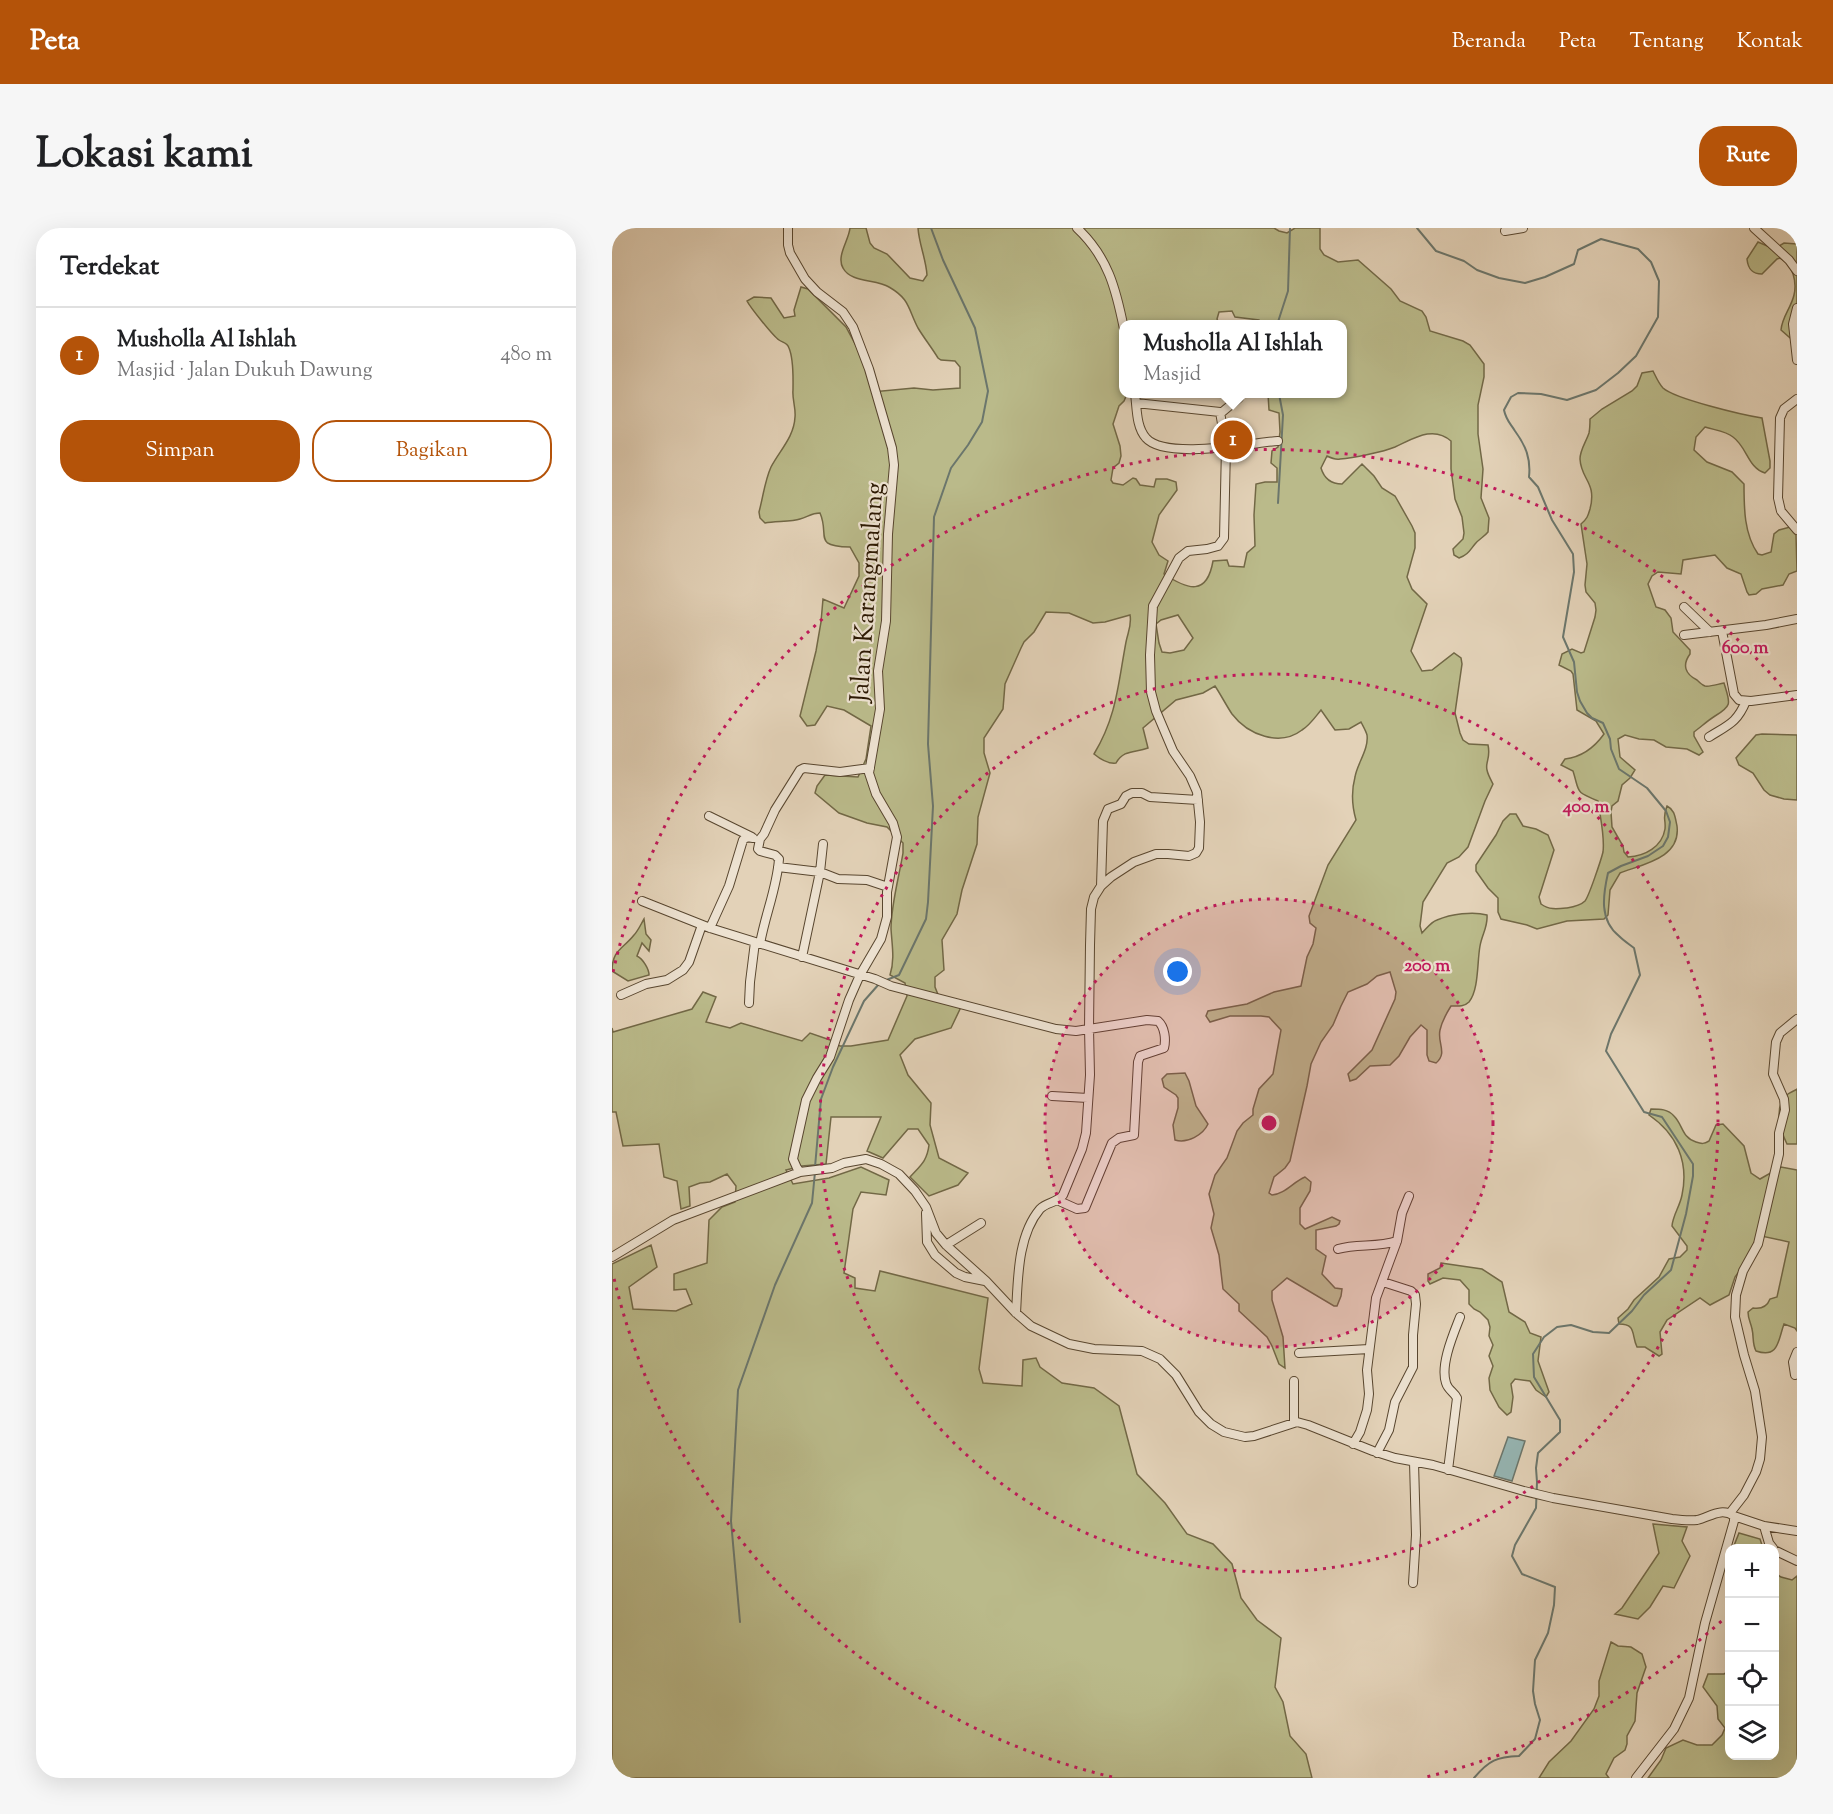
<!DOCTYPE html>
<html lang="id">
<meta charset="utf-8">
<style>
body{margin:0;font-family:"Sorts Mill Goudy",serif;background:#f6f6f6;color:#202124}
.controls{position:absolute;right:18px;bottom:18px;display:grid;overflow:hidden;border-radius:12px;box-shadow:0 6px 24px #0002}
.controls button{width:54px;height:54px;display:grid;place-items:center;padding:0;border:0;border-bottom:2px solid #e0e0e0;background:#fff;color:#202124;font:30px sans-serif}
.you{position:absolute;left:566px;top:744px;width:21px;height:21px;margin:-15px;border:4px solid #fff;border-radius:50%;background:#1a73e8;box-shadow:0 0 0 9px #1a73e833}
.badge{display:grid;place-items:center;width:39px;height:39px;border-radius:50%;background:#b45309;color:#fff;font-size:20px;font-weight:700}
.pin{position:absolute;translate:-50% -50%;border:3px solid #fff;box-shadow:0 2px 6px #0006}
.popup{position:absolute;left:507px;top:92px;width:228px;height:78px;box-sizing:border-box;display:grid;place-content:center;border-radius:12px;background:#fff;filter:drop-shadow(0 2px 4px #0005);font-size:20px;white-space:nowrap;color:#757577}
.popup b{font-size:22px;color:#202124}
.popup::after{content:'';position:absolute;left:50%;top:100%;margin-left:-12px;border:12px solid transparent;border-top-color:#fff}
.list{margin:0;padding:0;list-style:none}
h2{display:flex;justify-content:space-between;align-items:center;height:78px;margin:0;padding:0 24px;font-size:26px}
h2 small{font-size:20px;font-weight:400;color:#757577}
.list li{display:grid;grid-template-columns:39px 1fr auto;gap:18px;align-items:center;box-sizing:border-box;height:96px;padding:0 24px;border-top:2px solid #e0e0e0}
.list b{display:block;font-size:22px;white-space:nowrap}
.list p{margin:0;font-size:20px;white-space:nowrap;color:#757577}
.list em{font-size:20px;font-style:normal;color:#757577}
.actions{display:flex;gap:12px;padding:18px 24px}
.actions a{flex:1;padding:14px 0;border:2px solid #b45309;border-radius:24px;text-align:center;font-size:21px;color:#b45309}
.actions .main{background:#b45309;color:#fff}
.icon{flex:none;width:33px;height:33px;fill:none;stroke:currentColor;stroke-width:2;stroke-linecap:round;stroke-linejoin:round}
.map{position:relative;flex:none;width:1185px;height:1550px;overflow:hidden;border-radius:24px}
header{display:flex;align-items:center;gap:36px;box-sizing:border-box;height:84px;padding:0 30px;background:#b45309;color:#fff}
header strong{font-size:28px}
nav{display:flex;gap:33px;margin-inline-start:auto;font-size:21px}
.intro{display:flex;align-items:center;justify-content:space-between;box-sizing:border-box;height:144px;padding:0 36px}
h1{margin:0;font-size:42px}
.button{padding:15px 27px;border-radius:24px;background:#b45309;color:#fff;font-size:21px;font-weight:700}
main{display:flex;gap:36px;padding:0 36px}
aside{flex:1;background:#fff;border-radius:24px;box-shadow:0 6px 24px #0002}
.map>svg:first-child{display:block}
.green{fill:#baba8a;stroke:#726846;stroke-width:1.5;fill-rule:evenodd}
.water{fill:#96b6b4;stroke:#6b766c;stroke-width:1.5}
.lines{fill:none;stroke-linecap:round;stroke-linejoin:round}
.stream{stroke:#6b766c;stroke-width:2}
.minor-casing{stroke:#58462f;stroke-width:10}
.minor{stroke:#ede2d1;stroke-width:8}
.ring{fill:none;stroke:#c2185b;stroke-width:3;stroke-dasharray:3 6}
.labels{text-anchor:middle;stroke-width:4.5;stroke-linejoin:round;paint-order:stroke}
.street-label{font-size:26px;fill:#2a1701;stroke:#ede2d1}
.centre{fill:#c2185b;stroke:#ede2d1;stroke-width:3}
.ring-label{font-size:18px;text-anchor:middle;font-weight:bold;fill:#c2185b;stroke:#ede2d1;stroke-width:4.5;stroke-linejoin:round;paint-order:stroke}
</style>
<header>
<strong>Peta</strong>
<nav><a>Beranda</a><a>Peta</a><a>Tentang</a><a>Kontak</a></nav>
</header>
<div class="intro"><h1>Lokasi kami</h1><a class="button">Rute</a></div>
<main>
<aside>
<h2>Terdekat<small></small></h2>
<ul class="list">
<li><span class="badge">1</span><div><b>Musholla Al Ishlah</b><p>Masjid · Jalan Dukuh Dawung</p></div><em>480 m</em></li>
</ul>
<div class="actions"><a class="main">Simpan</a><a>Bagikan</a></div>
</aside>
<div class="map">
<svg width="1185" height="1550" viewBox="0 0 1185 1550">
<rect width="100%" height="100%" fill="#e3d2b8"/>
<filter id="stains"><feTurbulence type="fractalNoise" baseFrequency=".00333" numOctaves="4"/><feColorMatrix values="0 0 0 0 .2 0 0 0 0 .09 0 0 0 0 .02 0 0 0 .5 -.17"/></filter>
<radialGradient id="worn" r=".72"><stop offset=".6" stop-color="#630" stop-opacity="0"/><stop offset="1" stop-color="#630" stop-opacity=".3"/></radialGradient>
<path class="green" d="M238,0H254L258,15L262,20L275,26L298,50L311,53L315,47C314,31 307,16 306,0H662L667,3L675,5L683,0H708V21L712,27L726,34L746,32L779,61L788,73L810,83L814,89L818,103L851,113L858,117L872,136V149L866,177V206L871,241L869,270L877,290L876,304C872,309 867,311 863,316C858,322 856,327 847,330L842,327L841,321L851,311L852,305L850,289L843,271L839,241V213C821,197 801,211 783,219C771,224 741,230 728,231C723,232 719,230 715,228L709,240C712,250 719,256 730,256L750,236L762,248L770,260L783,268L800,298L803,305V320L795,349L800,361L815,376L799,423L810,443L820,442L842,425L849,430L850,436L843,485L848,505L851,512L857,516L876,517C879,530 873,534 875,542C876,547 879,552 881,556L873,573L856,619L847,629L835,635L811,674L808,698L810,705C815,700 819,694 825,692C839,686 861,683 875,687C876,699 870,706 868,718C865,734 867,762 857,774C852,779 845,778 839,778C834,786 830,793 828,802C825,815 836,825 824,835L817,833L815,827V802L809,797L798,809L787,828L778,837L758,838L744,851L738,853L736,846L760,822L783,771L784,764L778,744L765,748L755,756L736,764L729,778L721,797L709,814L699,836L695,858L678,933L673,940L662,949L657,965L660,967C673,966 681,954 693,949L699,954L698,963L688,980V996L693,1001L720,989L728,993L727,996L724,998L704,1002V1021L714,1028L710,1046L723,1060L730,1061L729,1068L725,1078H722L675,1050L660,1063V1072L671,1109L673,1140L667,1136L660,1118L655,1109L627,1083V1076L611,1061L607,1027L599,1000L602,986L597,966L603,947L615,930L625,903L631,895L641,887V881L647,861L661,846L669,802L657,789L649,788H618L598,794L594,788L596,783L635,776L662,764L689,758L695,729L701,716L704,700L698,695L697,688L716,637L744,592C740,578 739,564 743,549C745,536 757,521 755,507C754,503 751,498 749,494L737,501L723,502L709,482C704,488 698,497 690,502C668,519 636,507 620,486C614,477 609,467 603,458L591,465L564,472L531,500L536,520C523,525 512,521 504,535C496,536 488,531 482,526C505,488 506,456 514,414C516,404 520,397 518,387L493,394L481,395L457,385L434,384L422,404L412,414L409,420L393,456L391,481L372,510V525L378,545L366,589L365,616L350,662L345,686L330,712L332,742L323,749V759L329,774L349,779L339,800L303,811L288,827L296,847L319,875L318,897L327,930L356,945L346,957L317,968L298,949C309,937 315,933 317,917L306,901H296L271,930L255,923L269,889H219L214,936L190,938L174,942L181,956L217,950L249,939L277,952L274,967L249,964L241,981L232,1045L243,1050V1060L263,1063L268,1043L376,1070L367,1141L371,1155L410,1158L411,1132L424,1130L428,1139L450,1155L482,1160L507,1178L525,1246L553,1275L575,1306L601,1316L620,1336L629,1370L645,1392L669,1410L663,1459L671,1474L678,1508L694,1526L700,1550H0V1036L39,1017L45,1039L17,1059L21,1081L64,1083L80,1076L74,1061L62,1062V1046L95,1035L97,992L110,979L123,974L124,958L115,946L98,954L88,955L77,959L78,978L69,981L65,953L52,949L47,916L11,918L4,884H0V800L1,804L80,781L91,764L104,769L94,794L118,800L129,795L190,813L198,805L221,813L228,818H239L276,812L295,768L293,755L278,747C283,732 280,717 279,701C279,677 287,649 291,625V615L275,599L255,595L227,585L203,565L205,558L213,547L246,549L254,531L259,498L232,482L215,478L203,497L195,498L188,488L204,423L209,394L211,371L232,380L247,348V335L238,319C200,318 218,308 208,285C199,285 196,289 188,291C180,294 163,293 153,295L148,290L147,284C151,269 153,252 159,239C168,222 182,209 183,189C184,180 180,171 181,162C181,149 182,132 177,120C175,114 171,115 167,112C161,108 138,79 135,73L142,69L159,70L172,90L183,88L182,82L189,59L196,61L234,99L249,127L260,164L302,160L321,162L348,160V139L343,133L329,132L326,130C320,120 312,110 306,100C296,81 298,71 277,59C264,51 239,55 231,40C224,28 237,12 238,0ZM620,83L623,89L647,92L649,96L730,97V166H656L657,182L667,185L668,204L666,219L660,223L659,235L665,240V254H653L644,256L642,287L643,318L635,325L632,339L617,338L615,332L601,333C595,368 576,362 552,346L556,333L547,327L540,314L547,287L565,262L564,254L555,251H544L542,259L528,257L524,251L521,250L511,257L501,255L499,252L501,240L507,235L509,228L508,218L501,196L507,178L512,173L515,166H512V97L607,96L605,91L607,84ZM566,387L581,410L572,422L558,425L550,424L547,415L544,396L549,392Z
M1146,14L1162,21L1172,15L1185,16V116L1169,102C1170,89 1179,80 1182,67C1185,54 1181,36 1168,30L1165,31L1150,46C1140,46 1136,41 1135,31Z
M1041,143C1044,149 1047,156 1051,160C1063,171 1131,187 1150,190L1158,233V240L1153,245C1136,240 1135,219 1121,209C1114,203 1102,202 1093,199L1084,209L1082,222L1095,234L1120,244L1132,256C1132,280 1132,306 1146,326L1150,327L1159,324L1162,306L1167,302L1178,299L1184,307L1185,343L1177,346L1171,357L1150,361L1144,366L1137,367L1135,364L1129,346L1115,340L1103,327L1071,332L1069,346L1046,344L1040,348L1036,356L1044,379L1053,382L1059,390L1061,404L1078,422V426C1070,437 1073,446 1085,452C1087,454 1090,457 1093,458C1098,459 1106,456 1112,455C1118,475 1121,477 1103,488C1095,493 1089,499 1082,504V508L1091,524L1087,527L1075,521L1054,519L1042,512L1027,511L1013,507L1006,511L1008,529L1023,542L1018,550L1010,557L1006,573L1000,578L999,584L1000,599L1011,618L1012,624L1016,629C1033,628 1050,619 1053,601C1054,590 1050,591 1055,578C1063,582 1063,589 1065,598C1069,630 1031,636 1008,645L998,662L996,687L992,691L955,693L925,701L915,697L889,691L886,684V670L876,660L864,643V637L884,607L891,593L898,586H904L911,598L924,601L936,607L942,622L929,663L927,669L929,676C937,682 945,681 955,680C961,679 969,677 973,673C977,668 989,632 991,624C993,608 988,589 986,573C962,563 968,565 961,543L949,537L953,531C970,529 982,520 992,506L984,493L965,482L961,446L959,443L947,437L950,426L960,421L969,425L972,424L983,389L984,382L983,375L974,364L973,357L975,336L969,296C975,291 976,288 978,281C985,254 969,252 968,231C968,222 974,214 977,205C978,200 978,195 978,191L990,181L1020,163L1025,158L1030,145Z
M1150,506L1185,507V572L1172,571L1158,567L1152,562L1141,545L1127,537L1124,530L1144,507Z
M32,691L34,706L39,712L37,723L30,715L25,728C31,731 37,741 37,747L16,753L0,743C0,722 11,721 22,707C26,703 29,696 32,691Z
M573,845L577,853L584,878L596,896C591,907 575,916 563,912L561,897L566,880V870L564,867L552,859L550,851L555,846Z
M1185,861V916H1175C1168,902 1161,877 1176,866C1179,864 1182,863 1185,861Z
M1039,881C1048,881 1056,881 1062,888C1071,897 1070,910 1084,914C1090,916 1092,916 1097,913L1104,897L1111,896L1132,918L1139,945L1148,951L1169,939L1185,942V1103L1183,1100L1172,1096C1166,1112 1167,1131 1144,1123C1140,1115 1142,1109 1140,1101C1139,1095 1136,1091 1136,1084L1141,1080C1148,1081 1155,1079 1158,1071L1165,1069L1177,1014L1145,1007L1136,1031L1123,1049L1117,1067L1098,1077L1088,1070L1055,1092L1048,1104L1050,1126L1047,1128L1033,1119H1025C1019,1107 1025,1096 1007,1096L1006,1090L1016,1081L1022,1072L1047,1049L1057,1031L1068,1029L1075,1022V1018L1060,998C1061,987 1068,978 1070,967C1077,934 1065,906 1037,887Z
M829,1035L870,1041L890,1054L897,1084L913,1094L918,1105L929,1109L926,1133L936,1161L937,1164L934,1169L924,1162L918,1153L903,1151L899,1156L901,1169L899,1184L895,1187L887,1179L878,1162L877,1150L881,1138L877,1128L881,1117L877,1108L878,1099L876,1092L868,1084L862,1081L857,1076V1062L848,1052L831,1050L818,1056L816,1053V1046L828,1040Z
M1041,1296L1075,1299L1070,1313L1078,1328L1062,1360L1051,1358L1038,1379L1026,1391L1003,1386L1010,1380L1047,1325Z
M1127,1305L1148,1311L1151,1320H1121Z
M1163,1345L1169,1349L1180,1352L1185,1348V1550H1036L1049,1532L1054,1520L1071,1512L1085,1517H1100L1110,1507L1113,1500L1106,1491L1105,1478L1091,1459L1096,1446H1112L1117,1443L1118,1528H1162V1442L1165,1439L1162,1437Z
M999,1414L1006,1418L1019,1419L1030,1426L1034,1439L1025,1465L1023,1493L1015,1508V1516L1013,1522L1002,1530L994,1546L997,1550H927L937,1534L959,1513L982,1481L987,1468V1453Z"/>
<path class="water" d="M896,1209L913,1213L900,1253L882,1248Z"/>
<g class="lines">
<path class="stream" d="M805,0L824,23L852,33L865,42L887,50L913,55L933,49L962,36L966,22L989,11L1026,21L1039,34L1047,53L1046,89L1024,128L1006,145L984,162L955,172L929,166L906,165L899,169L892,182C894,192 898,195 903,203C914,218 919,231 917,249L926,259L940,292L961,326L962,344L951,409L962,434L965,464L968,473L975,485L980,490L991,495L998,511L999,521L1007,541L1035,560L1054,583L1058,594L1056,609L1051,618L1036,628L1009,638L996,645C991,667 987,692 1007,708C1012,713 1017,716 1022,720L1028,747L999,806L994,823L1032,884L1050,889L1081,936V948L1074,986L1059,1042L1032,1067L1020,1083L997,1105L981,1104L959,1097L945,1099L932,1109L921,1126L922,1149L948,1192V1204L926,1225L924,1240L925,1254L924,1280L903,1317L900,1328L910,1346L943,1359L942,1377L936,1405L923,1432L921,1463L923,1476L928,1492L923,1511L907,1528C885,1529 877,1532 862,1550
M665,97L676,63L678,0
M666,275L671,187L667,166
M272,753L287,747L314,691L316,674L321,578L316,516L322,289L339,240L356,217L370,194L376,163L363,100L331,32L319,0
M203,939L209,871L221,839L252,773L267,756
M128,1394L119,1293L126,1162L163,1057L200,975L203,944"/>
<defs>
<path id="minor" d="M176,0V17L178,25L193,51L205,64L231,84L241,99L257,141L280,220L282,237L276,306L274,393L266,443L268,481L257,545L264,566L281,595L285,609L275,664V689L269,711L248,747L237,772L218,829L205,850L194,872L181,931L185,940L188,944L220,940L232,935L254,931L269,936L287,946L303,963L314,979L324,1005L334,1017L374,1053L404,1085L419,1098L457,1116L482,1121L530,1123L548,1131L564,1147L587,1184L599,1196L612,1204L633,1209L642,1208L685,1194L696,1197L761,1223L783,1230L821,1237L912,1263L941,1270L1060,1291C1068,1292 1077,1293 1085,1292C1098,1289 1109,1279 1122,1288V1293L1093,1395L1077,1470L1062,1501L1024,1550
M465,0C496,29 504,61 512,101
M1142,0L1177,32L1185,43
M893,3L911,0
M1185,80L1181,96L1185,132
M523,166C525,180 524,199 534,210C553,232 639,215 666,213
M1185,171L1172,181L1168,190L1166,270L1169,283L1185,302
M609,185L627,170V166
M1072,379L1098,404
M1110,403L1122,466L1127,472L1139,473L1185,467
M1072,407L1154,397L1185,391
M1097,509C1116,497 1125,495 1134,473
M97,588L140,609
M166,639L208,644L226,651L255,652L276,659
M489,658L491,593L496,581L509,576L514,568L520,565H530L538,569L586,572
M30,673L98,700L263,751L279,758L444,801L464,803L535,792L546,793C553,799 554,812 552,820L528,828L526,834L522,907L507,910L500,915L473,980L465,981L445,972
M98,700L117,658L131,612L135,609L141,610
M148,716C153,687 165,660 167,631L163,627L148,623L146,621L148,611L152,606L163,582L188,542L192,540L228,544L258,540
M190,729L208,644L211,616
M9,767L34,756L55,752L71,742L77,734L90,697
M137,775L138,754L143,714
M440,868L476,870
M314,985L315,1014L323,1027L344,1045L353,1049L373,1053
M334,1017L369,995
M726,1021C745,1015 765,1020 785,1013
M0,1029L61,992L188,944
M404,1085C406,1053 405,1008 428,981C435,974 445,975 451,967L470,921L474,905L478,847L477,800L478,717L479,681L482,669L489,658L499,649L522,634L544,626H556L577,628L584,625L587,620L588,594L585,564L578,548L561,523L544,483L539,464L538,427L541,378L567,330L576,323L595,321L606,318L612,310L614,219L608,184L524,175
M687,1125L757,1121
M1183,1147L1181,1134L1185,1124
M682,1153V1194
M741,1216L748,1204L755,1182L757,1166L755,1142L764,1070L785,1013L790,985L797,968
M765,1225L777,1202L783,1174L801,1139V1107L804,1076L803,1067L799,1063L771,1054
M836,1242L845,1170C842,1164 836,1162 834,1155C828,1137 841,1107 848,1089
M1118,1285L1132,1267L1144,1244L1148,1231L1150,1209L1143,1163L1132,1127L1123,1089L1124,1067L1131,1043L1146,1016L1167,926V905L1173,882L1172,871L1161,846L1164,814L1168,805L1185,791
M1122,1288L1152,1298L1185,1303
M1152,1298L1157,1315L1161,1320
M1162,1322L1185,1333
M801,1355L804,1307L802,1234"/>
</defs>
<use href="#minor" class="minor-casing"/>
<use href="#minor" class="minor"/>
</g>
<circle cx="657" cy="895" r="224" fill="#c2185b" fill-opacity=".12"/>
<g class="ring">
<circle cx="657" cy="895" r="224"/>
<circle cx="657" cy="895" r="449"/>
<path d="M1116 1387A673 673 0 0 1 814 1549M500 1549A673 673 0 0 1 1 1046M1 744A673 673 0 0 1 1184 476"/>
</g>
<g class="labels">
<g class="street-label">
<text transform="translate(254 364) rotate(-86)" y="9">Jalan Karangmalang</text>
</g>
</g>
<circle cx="657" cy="895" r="9" class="centre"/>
<g class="ring-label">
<text x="1133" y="425">600 m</text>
<text x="974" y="584">400 m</text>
<text x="815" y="743">200 m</text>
</g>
<rect width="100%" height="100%" filter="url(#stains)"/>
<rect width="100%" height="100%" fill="url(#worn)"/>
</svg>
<div class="controls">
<button>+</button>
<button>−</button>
<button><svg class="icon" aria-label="locate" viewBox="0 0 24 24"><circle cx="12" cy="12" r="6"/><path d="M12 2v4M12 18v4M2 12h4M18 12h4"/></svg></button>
<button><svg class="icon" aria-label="layers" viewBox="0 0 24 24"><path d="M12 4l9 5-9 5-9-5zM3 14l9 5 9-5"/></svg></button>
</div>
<div class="you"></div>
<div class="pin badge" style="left:621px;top:212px">1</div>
<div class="popup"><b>Musholla Al Ishlah</b>Masjid</div>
</div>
</main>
